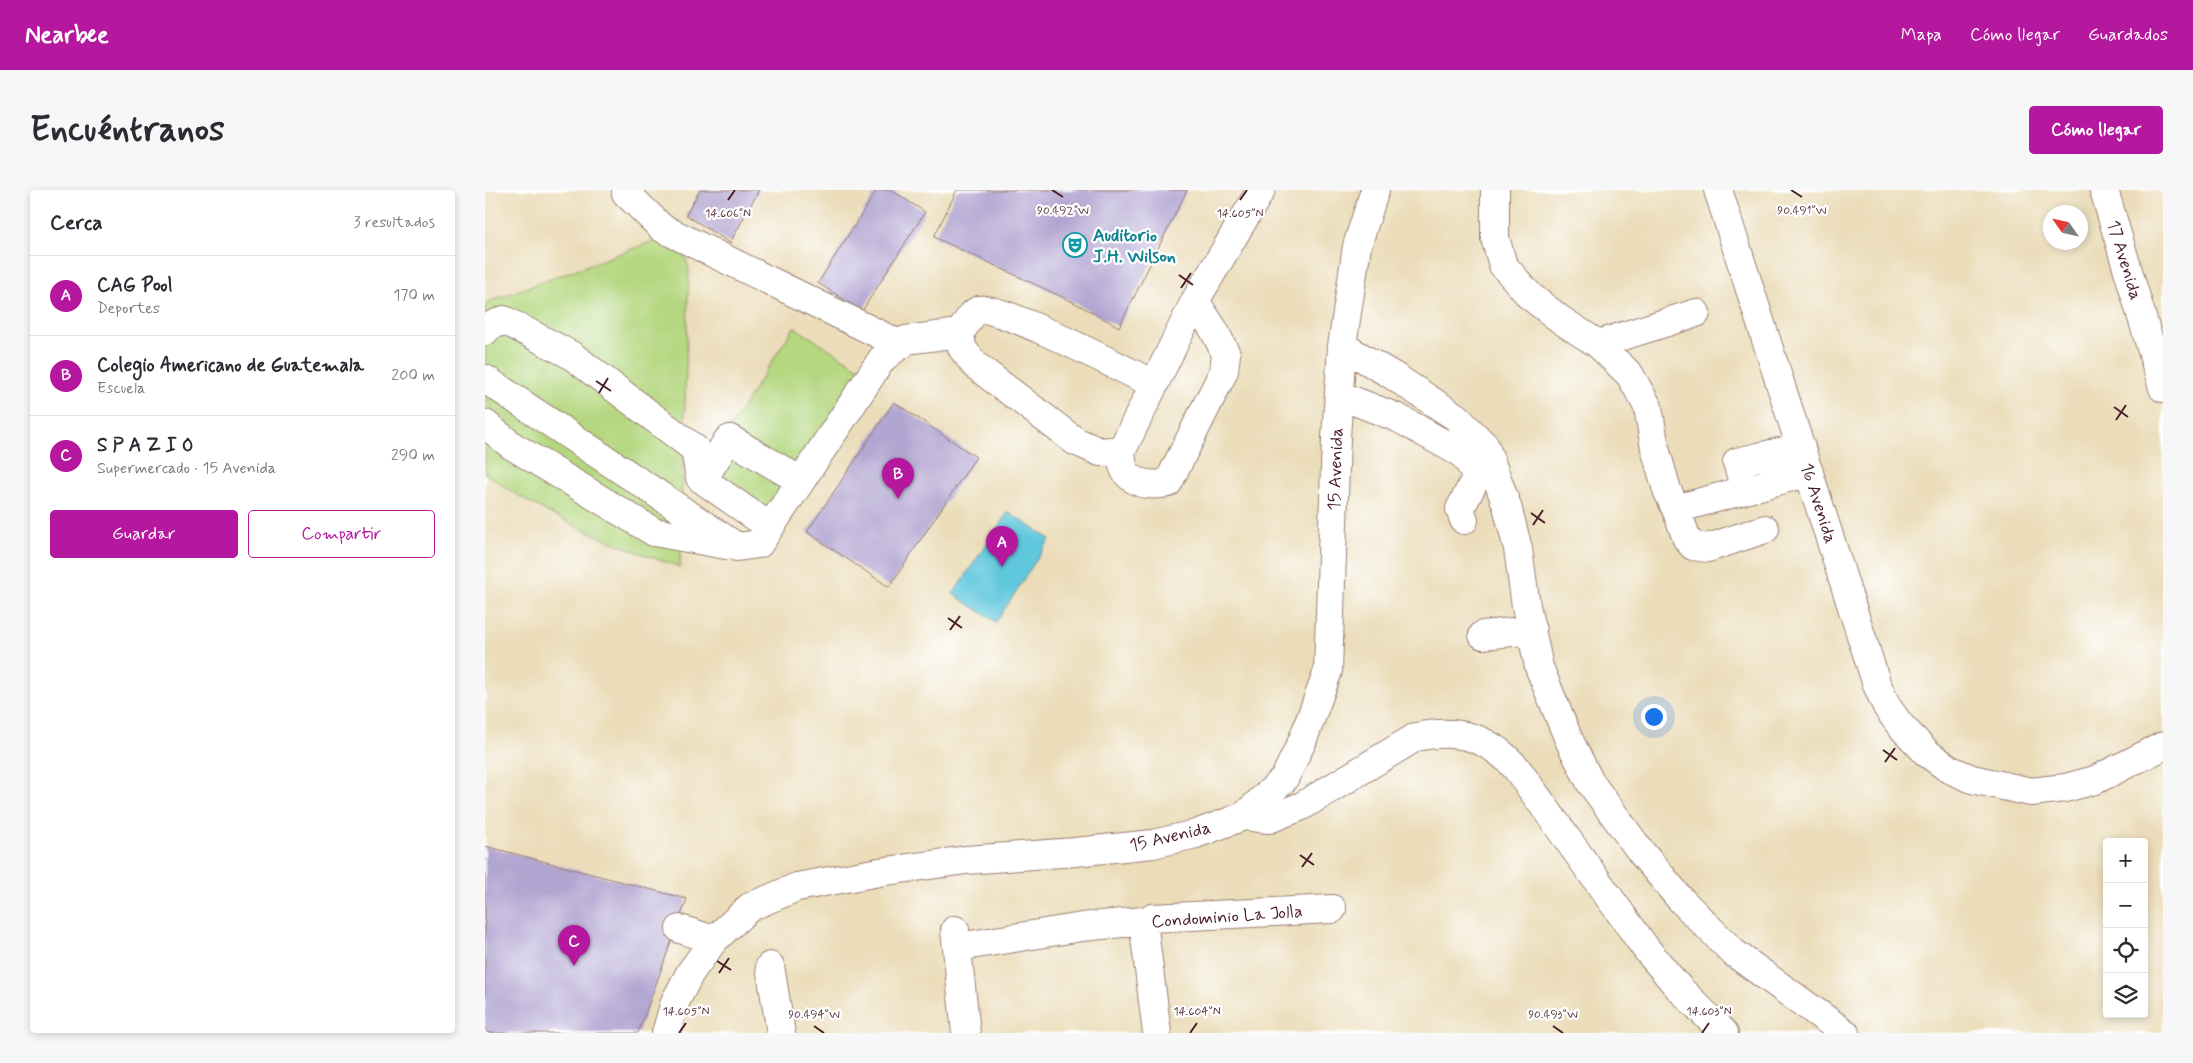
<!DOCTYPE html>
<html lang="es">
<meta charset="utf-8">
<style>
body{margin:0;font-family:Mynerve,sans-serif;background:#f7f7f7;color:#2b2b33}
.controls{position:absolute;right:15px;bottom:15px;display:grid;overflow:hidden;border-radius:5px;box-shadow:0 2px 8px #0003}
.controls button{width:45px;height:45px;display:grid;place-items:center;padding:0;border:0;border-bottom:1px solid #e1e1e2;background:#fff;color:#2b2b33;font:25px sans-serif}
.compass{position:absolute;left:1558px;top:15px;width:45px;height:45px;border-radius:50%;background:#fff;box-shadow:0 2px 8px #0003;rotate:304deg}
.you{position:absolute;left:1168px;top:526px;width:18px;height:18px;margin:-12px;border:4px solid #fff;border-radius:50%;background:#1a73e8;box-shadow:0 0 0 8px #1a73e833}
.badge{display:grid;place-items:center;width:32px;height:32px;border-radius:50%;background:#b5179e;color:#fff;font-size:16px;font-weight:700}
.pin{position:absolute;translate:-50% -41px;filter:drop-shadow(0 1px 2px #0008)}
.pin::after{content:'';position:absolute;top:26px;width:18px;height:15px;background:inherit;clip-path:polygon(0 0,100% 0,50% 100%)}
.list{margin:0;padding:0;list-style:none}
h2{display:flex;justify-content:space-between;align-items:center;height:65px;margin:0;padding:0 20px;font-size:21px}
h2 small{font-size:16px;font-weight:400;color:#7c7c81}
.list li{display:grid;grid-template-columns:32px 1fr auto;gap:15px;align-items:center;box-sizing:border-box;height:80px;padding:0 20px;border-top:1px solid #e1e1e2}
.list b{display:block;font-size:19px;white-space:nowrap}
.list p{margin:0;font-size:16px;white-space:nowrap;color:#7c7c81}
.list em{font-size:16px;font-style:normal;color:#7c7c81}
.actions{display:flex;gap:10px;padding:15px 20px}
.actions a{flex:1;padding:11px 0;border:1px solid #b5179e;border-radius:5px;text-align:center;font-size:18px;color:#b5179e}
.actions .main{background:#b5179e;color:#fff}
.icon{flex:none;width:28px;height:28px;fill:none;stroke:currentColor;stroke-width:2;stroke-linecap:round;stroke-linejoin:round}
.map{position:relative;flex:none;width:1678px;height:843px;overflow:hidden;border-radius:5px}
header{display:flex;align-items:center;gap:30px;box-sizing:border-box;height:70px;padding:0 25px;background:#b5179e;color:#fff}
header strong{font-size:24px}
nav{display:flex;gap:28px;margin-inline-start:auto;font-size:18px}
.intro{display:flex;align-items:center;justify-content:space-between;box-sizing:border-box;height:120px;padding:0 30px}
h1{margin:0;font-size:35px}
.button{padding:12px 22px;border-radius:5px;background:#b5179e;color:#fff;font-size:18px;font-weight:700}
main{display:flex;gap:30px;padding:0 30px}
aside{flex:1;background:#fff;border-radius:5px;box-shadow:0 2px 8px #0003}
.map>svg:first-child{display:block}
.green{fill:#b4d77f;stroke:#7f7b55}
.water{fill:#61c8dd;stroke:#567484}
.building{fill:#b1a5d1}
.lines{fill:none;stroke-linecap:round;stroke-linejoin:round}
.minor-casing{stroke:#9a7e72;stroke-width:30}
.minor{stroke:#fff;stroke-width:28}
.ticks{fill:none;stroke:#4a1f2b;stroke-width:2}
.labels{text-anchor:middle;stroke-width:4.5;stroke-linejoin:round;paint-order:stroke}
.culture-label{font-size:18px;font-weight:bold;fill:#0d838f;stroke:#fff;text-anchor:start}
.street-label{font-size:18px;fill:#4a1f2b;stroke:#fff}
.ticks-label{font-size:12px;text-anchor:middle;fill:#4a1f2b;stroke:#fff;stroke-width:4.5;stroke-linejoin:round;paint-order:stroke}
</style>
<header>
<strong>Nearbee</strong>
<nav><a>Mapa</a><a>Cómo llegar</a><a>Guardados</a></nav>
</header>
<div class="intro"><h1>Encuéntranos</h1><a class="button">Cómo llegar</a></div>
<main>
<aside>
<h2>Cerca<small>3 resultados</small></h2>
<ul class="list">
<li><span class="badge">A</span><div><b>CAG Pool</b><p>Deportes</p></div><em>170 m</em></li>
<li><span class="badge">B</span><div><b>Colegio Americano de Guatemala</b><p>Escuela</p></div><em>200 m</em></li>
<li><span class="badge">C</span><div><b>S P A Z I O</b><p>Supermercado · 15 Avenida</p></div><em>290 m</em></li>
</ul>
<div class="actions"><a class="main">Guardar</a><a>Compartir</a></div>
</aside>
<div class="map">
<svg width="1678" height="843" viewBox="0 0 1678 843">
<rect width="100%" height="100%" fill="#fff"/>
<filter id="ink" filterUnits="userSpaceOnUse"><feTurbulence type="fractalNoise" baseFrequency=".02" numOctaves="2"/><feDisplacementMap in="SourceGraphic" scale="10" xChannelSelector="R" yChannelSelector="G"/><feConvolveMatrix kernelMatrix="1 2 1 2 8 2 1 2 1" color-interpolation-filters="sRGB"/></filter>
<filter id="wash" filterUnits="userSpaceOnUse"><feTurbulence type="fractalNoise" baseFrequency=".0096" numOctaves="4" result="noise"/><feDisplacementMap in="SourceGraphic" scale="20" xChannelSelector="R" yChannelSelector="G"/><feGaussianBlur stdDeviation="1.12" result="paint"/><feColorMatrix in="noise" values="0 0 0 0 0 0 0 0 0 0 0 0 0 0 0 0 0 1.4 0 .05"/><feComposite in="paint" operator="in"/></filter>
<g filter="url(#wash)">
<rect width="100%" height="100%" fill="#ebddb9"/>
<path class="green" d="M182,46C196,53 200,64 204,79L195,377C127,354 58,326 0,283V113Z
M309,137L387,186L291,335L214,286Z"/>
<path class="water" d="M523,322L565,349L511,432L468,404Z"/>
<g id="blocks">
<path class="building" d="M215,0H274L245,53L201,25Z
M392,0H406L440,22L377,121L333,93Z
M472,0H702L634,137L590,113L449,47Z
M409,212L491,267L404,397L322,342Z
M0,656L202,709L153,843H0Z"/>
</g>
</g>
<g filter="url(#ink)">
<use href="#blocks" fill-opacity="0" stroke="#9a7e72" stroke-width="1"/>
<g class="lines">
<defs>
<path id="minor" d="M141,0V3L177,38L416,155
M1010,0V48L1018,75L1045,106L1076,130L1113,154L1145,185L1163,217L1170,258L1182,300L1191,319L1260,300L1252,272L1316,257
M1233,0L1392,495L1402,517L1415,535L1442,563L1464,579L1487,589L1546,602L1580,598L1610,590L1678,556
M1619,0L1678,198
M710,111L729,140L741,164L739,181L683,293C658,298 633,290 637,260L710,111L776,0
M0,141L5,136L19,130L86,165L210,259L215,288L285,337
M1113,154L1211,123
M857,156L907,185L971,227L1000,256L1022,316L1033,359L1041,416L1054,477L1084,550L1105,592L1156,662L1197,711L1249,763L1360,843
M0,189L252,357L274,354L397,169L421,150L475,143
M854,205L913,228L979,265L988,279L991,288L975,319L979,330
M0,234L26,255L169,342L241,355
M637,260L615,262L590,251L490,175L477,158L475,143C480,136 485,124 494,120C512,113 645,183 669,194
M218,290L242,251L245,249L316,291
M1260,300L1324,282
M1191,319L1202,349L1208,356L1223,358L1280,339
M998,445L1047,440
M759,626L784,629L817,616L931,547C973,538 1004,547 1032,579L1162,760L1194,798L1239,843
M195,739L229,750
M470,740L481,843
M473,757L597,737L658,731
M285,776L296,843
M181,843L190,812L205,783L229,750L265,717L312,697L394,682L481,670L590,662L668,654L711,644L759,626L799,589L817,552L843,481L851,248L857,156L872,56L890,0
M672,843L658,731L667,728L847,719"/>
</defs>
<use href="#minor" class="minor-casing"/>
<use href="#minor" class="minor"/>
</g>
</g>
<path class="ticks" d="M567,0L578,7M1306,0L1317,7M243,10L250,0M755,10L762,0M694,85L708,95M696,98L706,83M111,191L126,201M114,203L123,188M1629,217L1643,227M1631,230L1641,215M1046,323L1060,333M1048,335L1058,320M463,428L477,438M465,440L475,426M1398,560L1412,570M1400,572L1410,558M815,665L829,675M817,677L827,663M232,771L246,780M234,783L244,768M329,836L339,843M1068,836L1078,843M194,843L201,833M705,843L712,833M1217,843L1224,833"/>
<defs>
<symbol id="theatre-ring" viewBox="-11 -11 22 22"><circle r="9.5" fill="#fff" stroke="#0f9aa8" stroke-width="1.5"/><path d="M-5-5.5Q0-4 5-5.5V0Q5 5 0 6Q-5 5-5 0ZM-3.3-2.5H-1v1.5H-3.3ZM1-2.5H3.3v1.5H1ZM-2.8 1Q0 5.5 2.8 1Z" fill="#0f9aa8"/></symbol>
</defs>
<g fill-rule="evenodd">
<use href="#theatre-ring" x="576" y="41" width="28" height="28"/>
</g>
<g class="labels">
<g class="culture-label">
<text x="608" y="51">Auditorio<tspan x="608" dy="21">J.H. Wilson</tspan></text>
</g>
<g class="street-label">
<text transform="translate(1640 70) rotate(73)" y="6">17 Avenida</text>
<text transform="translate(850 279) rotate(-88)" y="6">15 Avenida</text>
<text transform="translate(1334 313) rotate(72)" y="6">16 Avenida</text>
<text transform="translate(685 646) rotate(-13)" y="6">15 Avenida</text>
<text transform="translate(742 726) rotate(-4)" y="6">Condominio La Jolla</text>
</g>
</g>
<g class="ticks-label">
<text x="1317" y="24">90.491°W</text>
<text x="578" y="24">90.492°W</text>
<text x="243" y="27">14.606°N</text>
<text x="755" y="27">14.605°N</text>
<text x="201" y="825">14.605°N</text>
<text x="712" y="825">14.604°N</text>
<text x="1224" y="825">14.603°N</text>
<text x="329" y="828">90.494°W</text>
<text x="1068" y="828">90.493°W</text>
</g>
</svg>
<div class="controls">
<button>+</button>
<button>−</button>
<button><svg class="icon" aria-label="locate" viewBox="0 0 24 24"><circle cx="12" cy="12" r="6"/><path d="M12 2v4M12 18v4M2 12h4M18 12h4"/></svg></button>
<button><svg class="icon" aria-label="layers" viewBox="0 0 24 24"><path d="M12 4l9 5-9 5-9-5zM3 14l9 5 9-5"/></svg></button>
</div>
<svg class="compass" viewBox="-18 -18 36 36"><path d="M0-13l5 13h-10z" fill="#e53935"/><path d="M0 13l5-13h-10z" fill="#7c7c81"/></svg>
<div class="you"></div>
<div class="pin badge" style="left:517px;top:377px">A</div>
<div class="pin badge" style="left:413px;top:309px">B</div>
<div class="pin badge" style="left:89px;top:776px">C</div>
</div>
</main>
